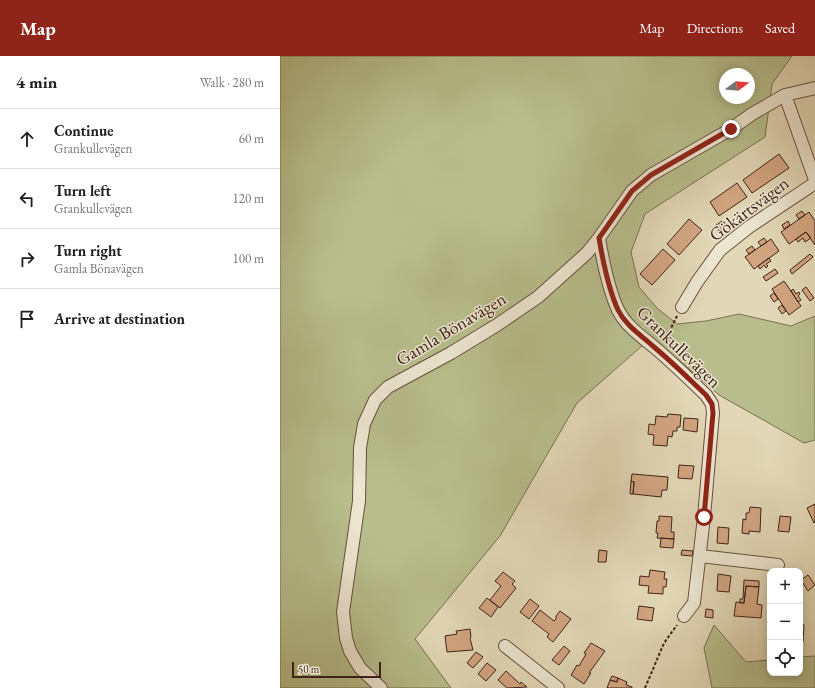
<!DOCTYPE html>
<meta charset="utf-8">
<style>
body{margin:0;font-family:"EB Garamond",serif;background:#f2f2f2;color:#202124}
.controls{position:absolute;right:12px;bottom:12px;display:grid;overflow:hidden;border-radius:8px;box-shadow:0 2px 10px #0003}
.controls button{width:36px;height:36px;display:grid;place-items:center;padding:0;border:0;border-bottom:1px solid #e0e0e0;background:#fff;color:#202124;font:20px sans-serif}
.compass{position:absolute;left:439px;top:12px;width:36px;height:36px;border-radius:50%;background:#fff;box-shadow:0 2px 10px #0003;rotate:74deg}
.scale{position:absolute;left:12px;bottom:10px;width:89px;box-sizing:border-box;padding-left:4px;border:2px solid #402317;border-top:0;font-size:11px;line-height:14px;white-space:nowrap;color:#402317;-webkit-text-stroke:3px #ece5d0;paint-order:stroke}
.stop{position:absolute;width:12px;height:12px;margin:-9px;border:3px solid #8f2418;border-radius:50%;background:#fff}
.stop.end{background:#8f2418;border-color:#fff;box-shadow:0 1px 4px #0008}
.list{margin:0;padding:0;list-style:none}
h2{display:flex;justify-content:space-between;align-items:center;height:52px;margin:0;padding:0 16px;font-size:17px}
h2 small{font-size:13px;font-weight:400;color:#757577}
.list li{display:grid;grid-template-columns:26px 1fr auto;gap:12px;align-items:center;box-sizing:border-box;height:60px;padding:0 16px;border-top:1px solid #e0e0e0}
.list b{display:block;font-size:15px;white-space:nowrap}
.list p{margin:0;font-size:13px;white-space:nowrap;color:#757577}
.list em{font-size:13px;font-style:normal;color:#757577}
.icon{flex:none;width:22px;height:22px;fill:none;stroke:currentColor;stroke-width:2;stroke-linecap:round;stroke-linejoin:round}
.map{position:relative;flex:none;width:535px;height:632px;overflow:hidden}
header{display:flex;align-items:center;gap:24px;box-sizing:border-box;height:56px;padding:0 20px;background:#8f2418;color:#fff}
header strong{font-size:19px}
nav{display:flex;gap:22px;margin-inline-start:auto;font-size:14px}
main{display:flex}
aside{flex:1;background:#fff}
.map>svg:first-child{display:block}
.green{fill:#b7bd8c;stroke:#7c7052;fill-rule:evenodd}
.building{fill:#d2a581;stroke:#402317}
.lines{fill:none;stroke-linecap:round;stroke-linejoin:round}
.street-casing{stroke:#68503f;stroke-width:14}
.path{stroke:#402317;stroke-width:2;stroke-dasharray:3 2;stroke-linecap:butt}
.street{stroke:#ece5d0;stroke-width:12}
.route{stroke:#8f2418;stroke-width:5}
.labels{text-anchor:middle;stroke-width:3;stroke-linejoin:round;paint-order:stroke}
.street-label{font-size:18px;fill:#402317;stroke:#ece5d0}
</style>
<header>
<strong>Map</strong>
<nav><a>Map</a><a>Directions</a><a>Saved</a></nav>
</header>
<main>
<aside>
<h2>4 min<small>Walk · 280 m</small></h2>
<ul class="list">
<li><svg class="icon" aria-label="ahead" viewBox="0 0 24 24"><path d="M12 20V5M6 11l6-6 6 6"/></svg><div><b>Continue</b><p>Grankullevägen</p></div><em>60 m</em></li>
<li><svg class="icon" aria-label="left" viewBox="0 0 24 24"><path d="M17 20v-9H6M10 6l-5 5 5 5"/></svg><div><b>Turn left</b><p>Grankullevägen</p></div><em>120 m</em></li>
<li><svg class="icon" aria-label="right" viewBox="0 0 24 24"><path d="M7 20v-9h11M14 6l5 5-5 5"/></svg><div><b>Turn right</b><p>Gamla Bönavägen</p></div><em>100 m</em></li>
<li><svg class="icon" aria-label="arrive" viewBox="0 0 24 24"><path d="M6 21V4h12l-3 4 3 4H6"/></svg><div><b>Arrive at destination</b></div></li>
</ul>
</aside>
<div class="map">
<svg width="535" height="632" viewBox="0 0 535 632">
<rect width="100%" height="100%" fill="#e2d7b6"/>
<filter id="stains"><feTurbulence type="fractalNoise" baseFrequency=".005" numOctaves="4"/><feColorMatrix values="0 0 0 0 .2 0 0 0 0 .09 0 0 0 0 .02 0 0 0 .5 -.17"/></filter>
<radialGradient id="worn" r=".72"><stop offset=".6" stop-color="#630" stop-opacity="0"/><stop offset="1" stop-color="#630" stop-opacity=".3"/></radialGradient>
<path class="green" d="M0,0H512L492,28L485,81L365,158L351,196L359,231L377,252L397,268L426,265L459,258L511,270L535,260V384L524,387L439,339L372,281L297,347L220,480L135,583L171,632H0ZM445,18H469V42H445Z
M434,569L466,606L490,604V617H520V601L535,600V632H432L424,592Z"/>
<path class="building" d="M499,98L509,112L472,137L463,124Z
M457,127L467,141L439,160L430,146Z
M522,155L525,159L519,163L516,159Z
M529,156L535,165V189L526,176L509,188L501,176Z
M409,163L422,174L399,199L387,188Z
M442,165L446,170L439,175L435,170Z
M508,165L510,169L504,173L502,169Z
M526,176L531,182L525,186L523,182L518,186L516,183Z
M484,182L487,186L481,190L478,186Z
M491,183L499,195L474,213L465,201Z
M472,190L475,194L469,198L466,194Z
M383,193L395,204L372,229L360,218Z
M530,198L533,201L512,218L510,214Z
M489,202L491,205L486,208L488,210L486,212L484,209L480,213L478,210Z
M495,213L498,217L486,225L483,221Z
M504,225L521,250L509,259L492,233Z
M526,231L534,242L530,245L522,234Z
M513,233L516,238L519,236L520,238L518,240L521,244L518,246L511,235Z
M494,237L498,243L494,246L490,240Z
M502,249L506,255L502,258L498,252Z
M388,358L401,359L400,371H397V375H393L392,381L388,380L387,390L373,389L374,379L368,378L369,368L375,369L376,360L387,361Z
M404,362L418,363L417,376L403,374Z
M399,409L414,410L412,423L398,422Z
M352,418L388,421L387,434H382L381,441L353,438L354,426L351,425Z
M351,425L354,426L353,438H350Z
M535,448V466L534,467L527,452Z
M470,451L481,452L480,476L469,475V478L462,477L463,463L466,464V457H469Z
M379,460L392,461L391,476H394V483L377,482L378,477H376L377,465H379Z
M500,460L511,461L509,476L498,475Z
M438,471L449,472L448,488L437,487Z
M381,482L394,483L393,492L380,491Z
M319,494L327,495L326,506H318Z
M402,494L413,495L412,500L401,499Z
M370,514L385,516L384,523H387L386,531H383V538L368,537L369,530L359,529L360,520L369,521Z
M223,516L235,525L232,528L236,532L220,552L210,544L221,530L215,525Z
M438,518L451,520L449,536L437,535Z
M528,519L535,529L528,535L521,524Z
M464,524L479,525V531L466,530L464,547H460V543H463Z
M466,530L479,531L477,548L482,549L481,562L454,560L456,546L464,547Z
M207,542L218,551L211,561L199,552Z
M250,543L259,550L249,563L240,556Z
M359,550L374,552L372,565L357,563Z
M426,553L433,554V562L425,561Z
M260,554L274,565L276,563V560L280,555L291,563L273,586L267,581L269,578L252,565Z
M520,568L524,569L523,586H520Z
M190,573L191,581L190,582L193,594L167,596L165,580L177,578L176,575Z
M311,587L325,595L309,617H311L304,628L291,619L297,609L299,610L302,605L306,598L304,597Z
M284,590L290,595L279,609L272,604Z
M196,596L203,601L193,612L187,607Z
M207,607L216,614L206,625L198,618Z
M226,615L240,628L241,626L247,631L227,632L218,624Z
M332,620L338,622L337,626L330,624Z
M338,622L347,626L346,629L352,631V632H327L330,624L337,626Z"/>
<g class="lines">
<defs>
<path id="street" d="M505,39L535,124
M319,182C323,206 328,232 338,254C346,270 361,280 374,291C392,306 409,323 426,339L432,348L433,357L424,461L414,547L404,560
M402,251L417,226L440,194L469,171L535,127
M420,500L498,509
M225,590L278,632
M101,632L80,612L70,595L66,582L63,556L79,445L80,392L84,368L95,344L108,331L171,297L217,269L258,241L307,197L319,182L352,135L371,119L451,73L472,58L505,39L535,32"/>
</defs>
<use href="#street" class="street-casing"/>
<path class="path" d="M382,283L389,276L397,260
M365,632L384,587L397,569"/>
<use href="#street" class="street"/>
</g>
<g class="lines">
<path class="route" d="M424,461L433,357L432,348L426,339C409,323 392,306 374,291C361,279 346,270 338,254C328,232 323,206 319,182L352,135L371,119L451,73"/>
</g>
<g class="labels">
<g class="street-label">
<text transform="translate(469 153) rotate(-37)" y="6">Gökärtsvägen</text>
<text transform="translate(171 273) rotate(-31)" y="6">Gamla Bönavägen</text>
<text transform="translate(399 291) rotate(44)" y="6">Grankullevägen</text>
</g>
</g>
<rect width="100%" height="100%" filter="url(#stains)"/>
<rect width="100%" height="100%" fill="url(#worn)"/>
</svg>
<div class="controls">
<button>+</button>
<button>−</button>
<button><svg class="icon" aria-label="locate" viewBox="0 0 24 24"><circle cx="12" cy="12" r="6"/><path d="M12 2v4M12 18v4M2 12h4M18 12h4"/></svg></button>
</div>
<svg class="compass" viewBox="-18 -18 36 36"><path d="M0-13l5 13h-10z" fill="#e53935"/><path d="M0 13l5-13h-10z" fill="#757577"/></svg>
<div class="scale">50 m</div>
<div class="stop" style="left:424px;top:461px"></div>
<div class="stop end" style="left:451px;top:73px"></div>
</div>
</main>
